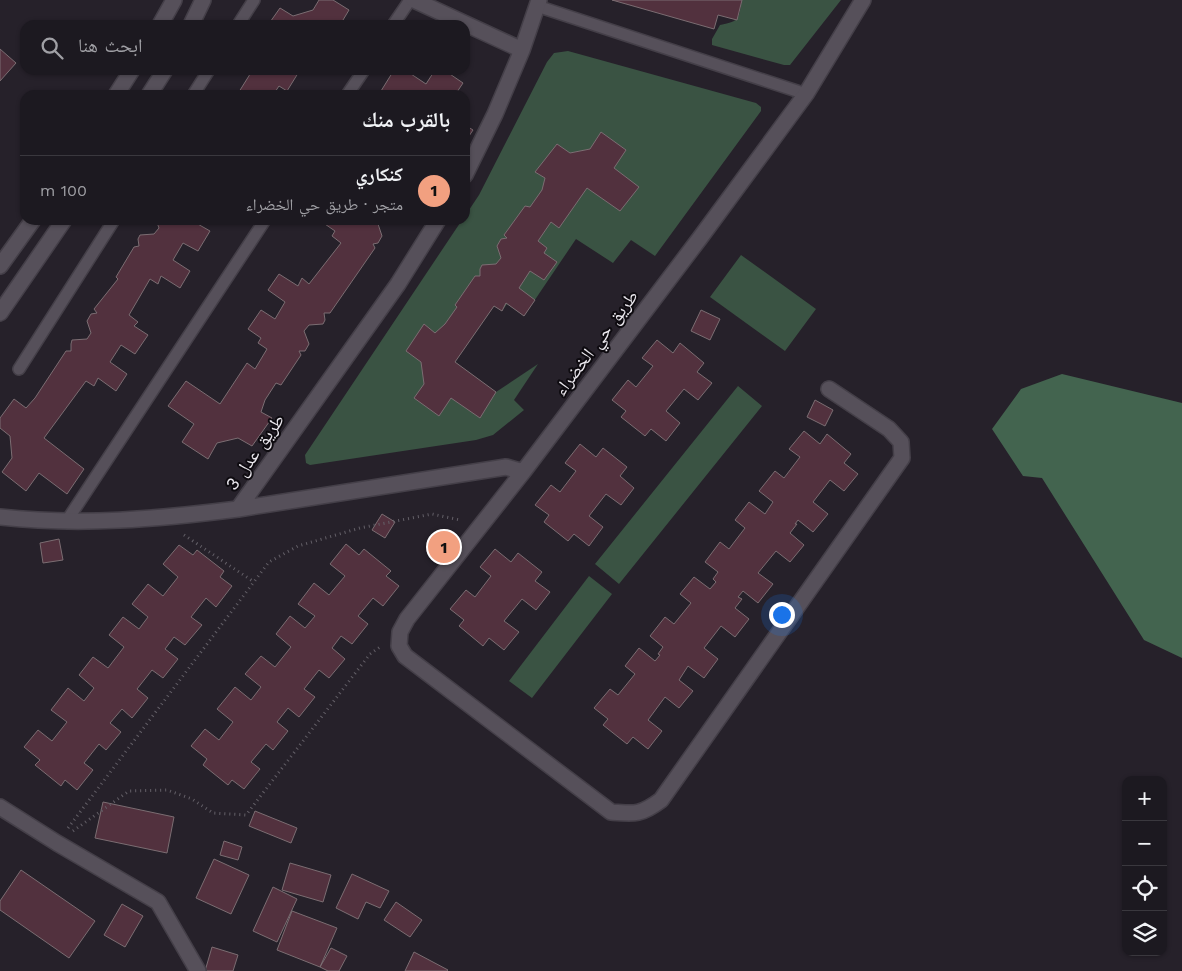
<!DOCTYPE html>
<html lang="ar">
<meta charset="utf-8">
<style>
body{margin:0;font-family:"Work Sans","Noto Naskh Arabic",sans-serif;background:#29262d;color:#f1f3f6;direction:rtl}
.controls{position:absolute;right:15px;bottom:15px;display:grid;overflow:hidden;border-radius:10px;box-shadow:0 1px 4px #0004}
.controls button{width:45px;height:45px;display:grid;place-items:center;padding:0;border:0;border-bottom:1px solid #3a383e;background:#1c1920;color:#f1f3f6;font:25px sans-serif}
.you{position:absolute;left:781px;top:614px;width:18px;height:18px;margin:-12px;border:4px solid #fff;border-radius:50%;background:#1a73e8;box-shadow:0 0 0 8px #1a73e833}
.badge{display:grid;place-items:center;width:32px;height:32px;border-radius:50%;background:#f2a080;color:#111;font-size:16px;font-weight:700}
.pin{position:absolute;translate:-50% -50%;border:2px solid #fff;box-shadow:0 1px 5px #0006}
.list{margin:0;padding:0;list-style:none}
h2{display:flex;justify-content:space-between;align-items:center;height:65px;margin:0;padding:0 20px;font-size:21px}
h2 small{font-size:16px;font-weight:400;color:#a0a0a5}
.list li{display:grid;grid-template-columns:32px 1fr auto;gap:15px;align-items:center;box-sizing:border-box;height:70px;padding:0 20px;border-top:1px solid #3a383e}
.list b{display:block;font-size:19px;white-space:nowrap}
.list p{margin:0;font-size:16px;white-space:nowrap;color:#a0a0a5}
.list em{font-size:16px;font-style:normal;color:#a0a0a5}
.icon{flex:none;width:28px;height:28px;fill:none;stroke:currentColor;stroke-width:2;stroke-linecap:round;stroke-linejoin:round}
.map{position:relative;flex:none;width:1182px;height:971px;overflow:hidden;direction:ltr}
.search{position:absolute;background:#1c1920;box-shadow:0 1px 4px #0004;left:20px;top:20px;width:450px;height:55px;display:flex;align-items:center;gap:12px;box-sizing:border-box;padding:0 18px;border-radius:15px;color:#a0a0a5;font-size:19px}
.panel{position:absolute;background:#1c1920;box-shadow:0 1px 4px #0004;left:20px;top:90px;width:450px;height:135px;border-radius:15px;direction:rtl}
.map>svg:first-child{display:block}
.green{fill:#3a5343}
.forest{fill:#43644f}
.building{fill:#52313e;stroke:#7b6d72}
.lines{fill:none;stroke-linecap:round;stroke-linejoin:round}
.service-casing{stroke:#443f48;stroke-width:14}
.minor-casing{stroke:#443f48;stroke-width:18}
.secondary-casing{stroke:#443f48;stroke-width:18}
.path{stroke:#646068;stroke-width:3;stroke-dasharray:1 4;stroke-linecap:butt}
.service{stroke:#56505a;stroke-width:11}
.minor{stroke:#56505a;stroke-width:15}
.secondary{stroke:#56505a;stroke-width:15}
.labels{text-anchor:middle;stroke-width:4;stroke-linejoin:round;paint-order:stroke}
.street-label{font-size:18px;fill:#ebe8ee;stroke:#0e0b10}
</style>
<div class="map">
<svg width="1182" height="971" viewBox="0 0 1182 971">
<rect width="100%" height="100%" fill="#26212a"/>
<path class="green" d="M742,0H841L790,65H784L712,45V39L720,25C741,21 738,19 742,0Z
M568,51L756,103L761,107V111L655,256L631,240L613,263L576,239L524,316L507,304L502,311L494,306L455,362L496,392L538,364L514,400L524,410L493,435L476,440L310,465L306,463L305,455L462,220H465V216L479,195L547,62L554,53Z
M741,255L816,309L785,351L710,297Z
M738,386L762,406L619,584L595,564Z
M589,576L612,594L532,698L509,681Z"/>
<path class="forest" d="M1062,374L1182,403V658L1144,640L1042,478L1023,476L992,429L1021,389Z"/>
<path class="building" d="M319,0H333L349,10L340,25H268L280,8L293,16L313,10Z
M612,0H742L737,20L718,15L714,29Z
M0,49L16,63L0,81Z
M259,70H300L287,91L279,86L273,95H237L252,71L257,73Z
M394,70H405L426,84L435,70H444L463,83L455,95H387L381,91Z
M465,125L473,130L465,142Z
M601,132L626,150L614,168L639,187L620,211L587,188L559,228L551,222L538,241L547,248L544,253L557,262L544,280L530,271L519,288L535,300L524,316L506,303L502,311L494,306L455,362L496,392L480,418L451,398L439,416L414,398L424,384L421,362L406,351L424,324L435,333L445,324L457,307L455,305L475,276H480V269L482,265L496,264L501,258L497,246L501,239L507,238L504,235L525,206L530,207L542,190L545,178L535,172L557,144L570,153L590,149Z
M156,220H198L196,223L210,231L198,251L183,243L173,260L190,271L180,288L161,276L158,284L150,279L129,315L138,322L134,326L148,335L135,354L121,345L110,362L127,374L116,391L98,378L94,386L86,381L44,438L84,469L67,494L39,473L26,491L2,472L12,458L10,436L0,428V418L14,399L26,408L35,398L66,351H71V344L72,340L87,339L91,333L87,321L91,314L97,313L94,309L118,279L116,277L134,247L139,246L138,239L140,235L154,234L159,228Z
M323,220H381L378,224L382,236L378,243L373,244L375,248L330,313H324L325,320L323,324L309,325L304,331L309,344L305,351H299L301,355L281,385L276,383L265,400L261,412L272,418L252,446L238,438L217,443L208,459L182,442L194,424L168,406L186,381L220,404L247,363L255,369L267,349L258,343L261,338L248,329L261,310L275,319L285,302L268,290L279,274L298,286L302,278L309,284L341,243L332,236L335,231L322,222Z
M701,310L720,319L710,340L691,331Z
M657,340L673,353L680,343L704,363L697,372L712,383L698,400L684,389L666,411L680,423L666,441L651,429L645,436L621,417L626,411L612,400L628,380L636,387L653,366L642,358Z
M815,400L833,410L825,426L807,417Z
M804,431L820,444L827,434L851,454L844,463L858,474L844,491L830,480L813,502L828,514L813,532L798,520L795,524H797L790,533L804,545L790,562L776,551L758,573L773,584L758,603L743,591L738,597L742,599L735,608L749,619L735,637L721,626L704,648L718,659L704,678L688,666L679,680L693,691L679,708L665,697L648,720L662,731L648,749L633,737L627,744L603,725L608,719L594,708L610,689L618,695L635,674L625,666L639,648L655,661L660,655L658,654L663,647L650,636L665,617L674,624L691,603L680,594L694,577L710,589L716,582L713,579L718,572L705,562L720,542L729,549L745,528L735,520L749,502L765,514L773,502L759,491L775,471L784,478L800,457L789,449Z
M580,444L596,457L603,448L627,467L620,476L634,488L621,505L606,494L589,516L603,527L589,546L574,534L568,541L544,522L549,515L535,505L551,485L560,492L576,471L565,463Z
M382,514L395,522L385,538L372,530Z
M59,539L63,560L43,563L40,543Z
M346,544L359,555L364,549L391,571L386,576L399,586L383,606L373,598L358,616L368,624L352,644L341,636L332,648L345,659L329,678L319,670L304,689L315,697L299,717L288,708L277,722L288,731L273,750L266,744L251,762L260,769L244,789L232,780L228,785L203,765L207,759L191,746L205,729L219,740L233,722L217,709L235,687L251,700L261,687L245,674L261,656L275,667L291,647L276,634L290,616L305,628L315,616L298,604L314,583L329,595L345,576L330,564Z
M179,545L193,555L197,550L224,571L220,577L232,586L216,607L206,598L191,617L202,625L185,645L174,637L165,649L178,659L163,678L152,670L137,689L148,698L132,718L122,709L110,723L121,732L106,750L99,744L84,763L93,770L77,790L65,780L61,786L35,765L40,760L24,747L38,730L52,741L67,722L51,710L68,688L84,701L94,688L79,675L93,657L108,668L124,647L109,635L123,617L139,629L148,617L132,604L148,584L163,596L178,577L163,564Z
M495,549L511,562L518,553L542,572L535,581L550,592L536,610L522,599L504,621L519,632L504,650L489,638L483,646L459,626L464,620L450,609L466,590L475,597L491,576L480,567Z
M103,802L174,817L167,853L95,838Z
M255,811L297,828L291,843L249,826Z
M224,841L242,847L238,860L220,855Z
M214,859L249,875L231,914L196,898Z
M290,863L331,875L323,902L282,890Z
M21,870L95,921L69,958L0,910V901Z
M352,874L389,891L380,908L366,902L358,919L336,908Z
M273,887L297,899L277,942L253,931Z
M396,902L422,920L410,937L384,920Z
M122,904L143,916L125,947L104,935Z
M292,911L337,928L320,967L277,950Z
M212,947L238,955L233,971H205Z
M331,948L347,956L339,971H328L320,967Z
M414,952L448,970L447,971H405Z"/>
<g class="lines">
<defs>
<path id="service" d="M537,6L806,94
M238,25L254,0
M393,25L410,0
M193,95L209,70
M347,95L364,70
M19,369L114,220
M66,522L265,220"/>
<path id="minor" d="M414,0L522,50L539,0
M465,175L495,114L522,50
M523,472L407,619L400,632L399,646L405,656L611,812C635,814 641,815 661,800L902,458L901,442L889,429L829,389
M238,509L506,467L523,472L700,238L806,94L863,0
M0,517C80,526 159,519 238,509L398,284L438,220
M0,807L57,843L158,902L198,971"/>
<path id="secondary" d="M160,25L174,0
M191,25L203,0
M116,95L132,70
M149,95L165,70
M0,266L33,220
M0,313L64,220"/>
</defs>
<use href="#service" class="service-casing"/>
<use href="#minor" class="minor-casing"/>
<use href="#secondary" class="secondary-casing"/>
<path class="path" d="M184,535L254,582
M68,828L269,562L298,546L360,528L432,514L460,520
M73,831L129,791L167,790L192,799L213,813L246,815L370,654L380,647"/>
<use href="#service" class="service"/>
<use href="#minor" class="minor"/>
<use href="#secondary" class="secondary"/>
</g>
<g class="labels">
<g class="street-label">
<text transform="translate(596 343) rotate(-53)" y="6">طريق حي الخضراء</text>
<text transform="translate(255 452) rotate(-55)" y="6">طريق عدل 3</text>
</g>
</g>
</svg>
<div class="controls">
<button>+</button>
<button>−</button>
<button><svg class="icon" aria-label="locate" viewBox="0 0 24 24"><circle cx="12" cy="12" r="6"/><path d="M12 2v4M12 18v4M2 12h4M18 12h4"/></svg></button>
<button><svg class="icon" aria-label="layers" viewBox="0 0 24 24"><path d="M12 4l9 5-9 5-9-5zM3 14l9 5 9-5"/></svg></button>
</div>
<div class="you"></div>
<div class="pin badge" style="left:444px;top:547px">1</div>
<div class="search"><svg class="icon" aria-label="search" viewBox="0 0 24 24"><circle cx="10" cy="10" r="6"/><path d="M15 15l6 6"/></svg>ابحث هنا</div>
<section class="panel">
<h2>بالقرب منك<small></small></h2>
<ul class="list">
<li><span class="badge">1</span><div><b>كنكاري</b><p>متجر · طريق حي الخضراء</p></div><em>100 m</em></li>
</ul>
</section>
</div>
